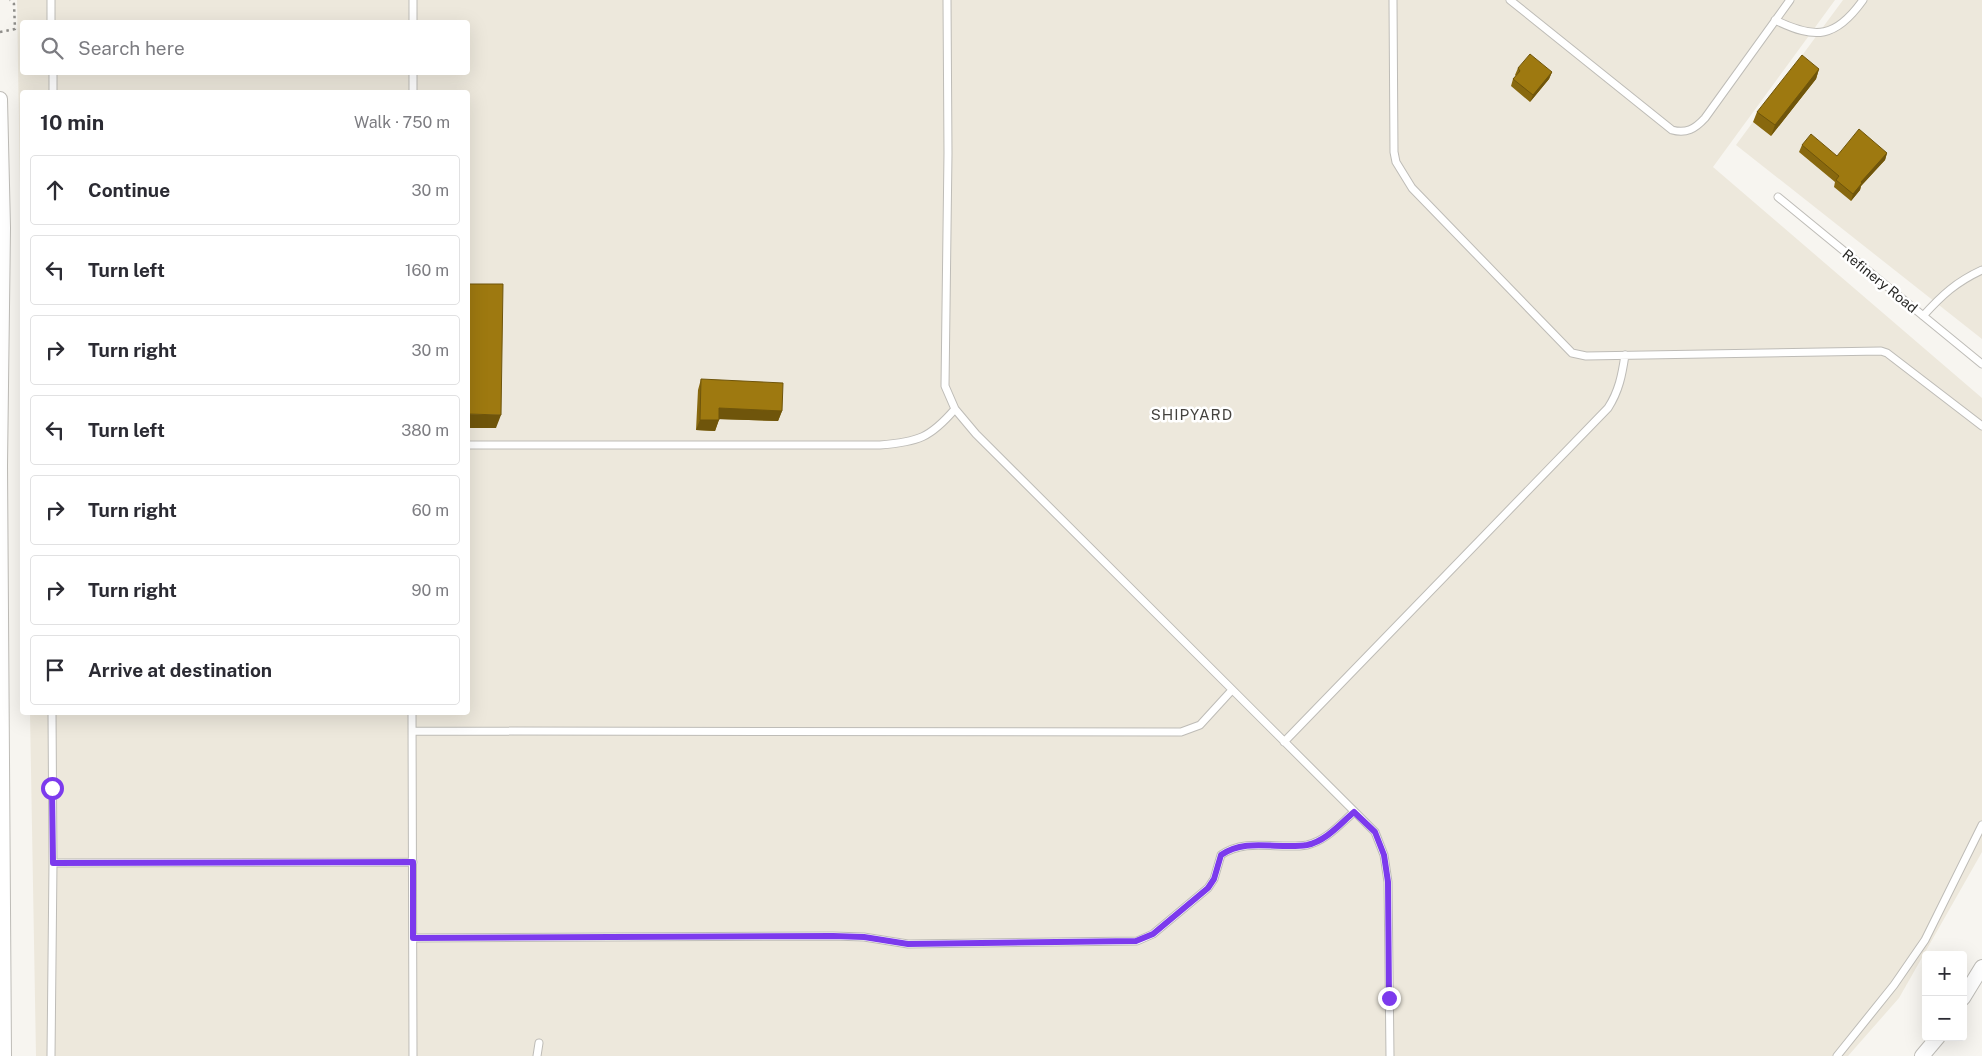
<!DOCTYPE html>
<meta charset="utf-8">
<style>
body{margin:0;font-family:"Public Sans",sans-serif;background:#f2f2f3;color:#2b2b33}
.controls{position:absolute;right:15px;bottom:15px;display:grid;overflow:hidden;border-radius:5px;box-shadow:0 5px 20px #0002}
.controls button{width:45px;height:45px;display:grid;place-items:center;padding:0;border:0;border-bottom:1px solid #e1e1e2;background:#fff;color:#2b2b33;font:25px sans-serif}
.stop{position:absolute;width:15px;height:15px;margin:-11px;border:4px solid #7c3aed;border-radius:50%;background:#fff}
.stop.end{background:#7c3aed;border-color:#fff;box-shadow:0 1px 5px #0008}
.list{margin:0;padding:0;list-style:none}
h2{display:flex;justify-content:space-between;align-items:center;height:65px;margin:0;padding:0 20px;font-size:21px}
h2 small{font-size:16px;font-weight:400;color:#7c7c81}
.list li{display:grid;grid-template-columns:32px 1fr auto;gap:15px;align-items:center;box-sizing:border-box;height:70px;margin:0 10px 10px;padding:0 10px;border:1px solid #e1e1e2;border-radius:5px}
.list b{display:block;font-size:19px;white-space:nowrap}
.list em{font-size:16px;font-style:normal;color:#7c7c81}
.icon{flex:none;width:28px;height:28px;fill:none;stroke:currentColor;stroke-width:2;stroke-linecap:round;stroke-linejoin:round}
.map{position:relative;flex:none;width:1982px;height:1056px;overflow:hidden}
.search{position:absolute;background:#fff;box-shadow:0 5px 20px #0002;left:20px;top:20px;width:450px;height:55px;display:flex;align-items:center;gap:12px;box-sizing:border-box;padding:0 18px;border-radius:5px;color:#7c7c81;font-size:19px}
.panel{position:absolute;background:#fff;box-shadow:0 5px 20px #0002;left:20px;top:90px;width:450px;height:625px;border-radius:5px}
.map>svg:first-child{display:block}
.built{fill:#ede8dc;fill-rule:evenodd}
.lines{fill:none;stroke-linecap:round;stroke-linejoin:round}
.service-casing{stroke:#bebcb7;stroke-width:9}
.minor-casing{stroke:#bebcb7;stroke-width:16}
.path{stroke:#8f8e8a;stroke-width:2.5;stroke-dasharray:2.5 4;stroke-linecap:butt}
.service{stroke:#fff;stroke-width:7}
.minor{stroke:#fff;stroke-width:14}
.wall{fill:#88680e}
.shaded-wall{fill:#6f550b}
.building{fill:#9e7910;stroke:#6f550b}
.route{stroke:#7c3aed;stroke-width:6}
.labels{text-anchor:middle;stroke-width:5;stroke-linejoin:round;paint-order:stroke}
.street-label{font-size:14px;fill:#272725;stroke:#fff}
.neighbourhood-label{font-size:15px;letter-spacing:1px;fill:#44423e;stroke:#fff}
</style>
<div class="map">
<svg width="1982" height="1056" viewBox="0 0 1982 1056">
<rect width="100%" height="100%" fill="#f7f5f0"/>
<path class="built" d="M17,0H1835L1713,167L1982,398V852L1899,998L1848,1056H36L30,713L468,712V92H22V318ZM22,22H468V72H22Z
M1843,0H1982V339L1736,145Z"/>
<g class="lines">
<defs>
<path id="service" d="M51,0V22
M947,0L948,153L945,386L955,409L976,434L1375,832L1384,855L1388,882L1390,1056
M1393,0L1394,152L1396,162L1412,188L1572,353L1586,356L1881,351L1887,353L1982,426
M1510,0L1672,130C1686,134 1695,129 1705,118L1790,0
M1775,20C1816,40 1836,38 1863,0
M413,22V0
M53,72V92
M413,92V72
M1778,197L1982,364
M1923,316C1942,295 1956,282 1982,270
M468,445H880C918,442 930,438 955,409
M412,712L413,1056
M412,731L1181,732L1200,725L1232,690
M1284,742L1608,408C1619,391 1622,375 1625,355
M53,863L413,862
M413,938L833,936L864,937L908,944L1137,941L1153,934L1208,888L1214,879L1221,855C1246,837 1279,850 1307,845C1326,841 1340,824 1354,812
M51,1056L53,863L52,712
M537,1056L539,1043
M1837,1056L1894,985L1925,940L1982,825"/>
<path id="minor" d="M0,99L3,228L0,466L4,1056
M1963,998L1982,967
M1922,1056L1938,1037"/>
</defs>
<use href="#service" class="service-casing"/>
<use href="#minor" class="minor-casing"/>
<path class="path" d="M0,32L15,29L14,4L10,0"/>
<use href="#service" class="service"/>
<use href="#minor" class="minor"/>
</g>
<path class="wall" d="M1518,68L1552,72L1549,79L1530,102L1511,86L1513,79L1516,76L1515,75Z
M1819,69L1816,79L1771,136L1753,122L1757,112Z
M1802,145L1837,156L1887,153L1885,160L1861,186L1860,190L1851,201L1834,187L1835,182L1799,152Z
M701,379L782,411L778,421L719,419L715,431L696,430L698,390Z"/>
<path class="shaded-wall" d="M1819,69L1816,79L1771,136L1775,125Z
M1552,72L1549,79L1530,102L1533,95Z
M1887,153L1885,160L1861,186L1860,190L1851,201L1853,194L1861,182Z
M719,408L782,411L778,421L716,419Z
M468,414L501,415L496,428H468Z
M700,420H719L715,431L696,430Z"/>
<path class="building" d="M1530,54L1552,72L1533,95L1513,79L1520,71L1518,68Z
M1802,55L1819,69L1775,125L1757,112Z
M1859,129L1887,153L1861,182L1862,183L1853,194L1836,180L1839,176L1802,145L1811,134L1837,156Z
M468,284H503L501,415L468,414Z
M701,379L783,383L782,411L719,408V420H700Z"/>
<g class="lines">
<path class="route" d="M52,788L53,863L413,862V938L833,936L864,937L908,944L1136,941L1153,934L1208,888L1214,879L1221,855C1246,837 1279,850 1307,845C1326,841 1340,824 1354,812L1375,832L1384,855L1388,882L1389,998"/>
</g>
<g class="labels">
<g class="street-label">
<text transform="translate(1880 281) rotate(39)" y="5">Refinery Road</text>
</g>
<g class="neighbourhood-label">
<text x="1192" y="420">SHIPYARD</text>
</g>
</g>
</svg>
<div class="controls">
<button>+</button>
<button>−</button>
</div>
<div class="stop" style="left:52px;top:788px"></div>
<div class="stop end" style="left:1389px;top:998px"></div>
<div class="search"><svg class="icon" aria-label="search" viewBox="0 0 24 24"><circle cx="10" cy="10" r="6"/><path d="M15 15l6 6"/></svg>Search here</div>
<section class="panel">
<h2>10 min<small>Walk · 750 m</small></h2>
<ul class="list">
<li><svg class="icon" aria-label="ahead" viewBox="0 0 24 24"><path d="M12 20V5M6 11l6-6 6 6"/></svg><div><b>Continue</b></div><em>30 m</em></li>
<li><svg class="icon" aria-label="left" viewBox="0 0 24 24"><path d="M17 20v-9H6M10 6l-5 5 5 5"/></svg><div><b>Turn left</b></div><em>160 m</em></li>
<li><svg class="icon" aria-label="right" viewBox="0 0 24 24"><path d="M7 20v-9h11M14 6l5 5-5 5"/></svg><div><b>Turn right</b></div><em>30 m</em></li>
<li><svg class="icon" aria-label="left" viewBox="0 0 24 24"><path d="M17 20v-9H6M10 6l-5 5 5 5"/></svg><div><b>Turn left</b></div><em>380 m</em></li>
<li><svg class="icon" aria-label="right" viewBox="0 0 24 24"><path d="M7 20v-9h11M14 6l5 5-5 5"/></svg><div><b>Turn right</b></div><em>60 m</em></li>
<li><svg class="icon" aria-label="right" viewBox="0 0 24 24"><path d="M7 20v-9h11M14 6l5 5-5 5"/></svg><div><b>Turn right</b></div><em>90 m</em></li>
<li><svg class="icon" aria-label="arrive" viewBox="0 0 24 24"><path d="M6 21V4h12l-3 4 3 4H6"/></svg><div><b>Arrive at destination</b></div></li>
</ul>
</section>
</div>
